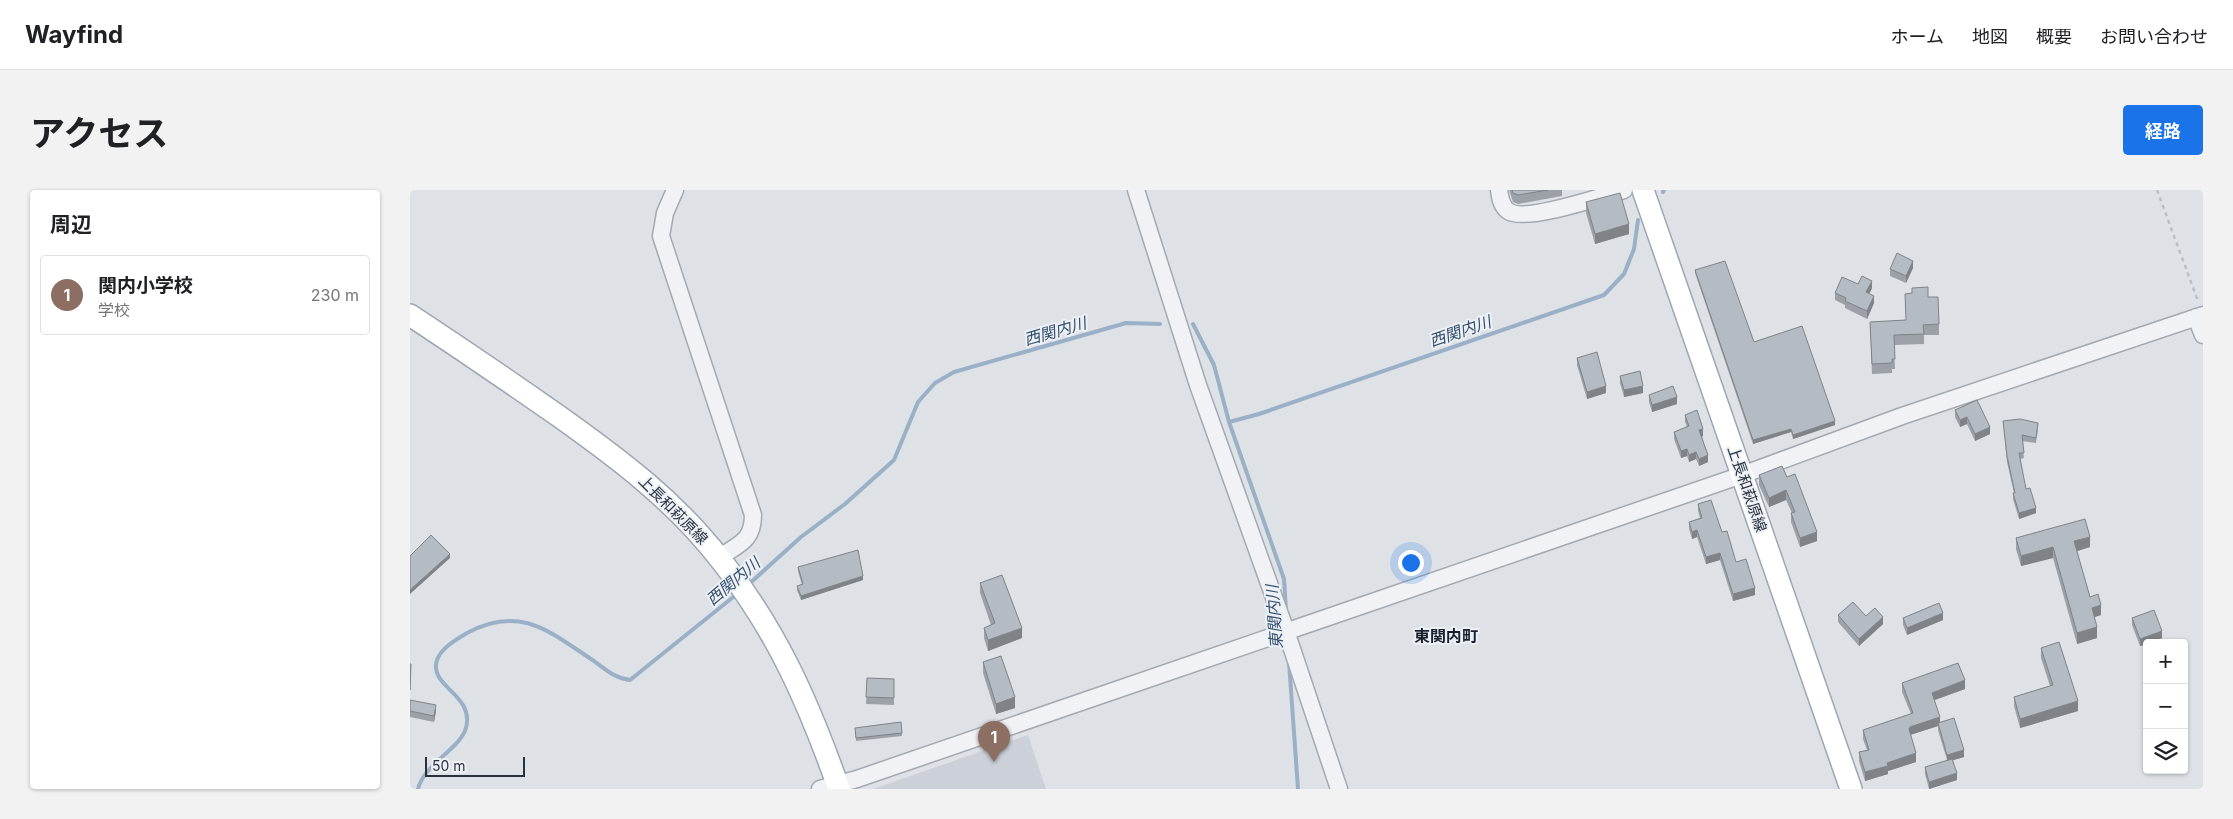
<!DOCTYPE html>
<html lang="ja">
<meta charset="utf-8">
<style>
body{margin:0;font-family:Inter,"Noto Sans JP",sans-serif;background:#f2f2f2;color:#202124}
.controls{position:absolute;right:15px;bottom:15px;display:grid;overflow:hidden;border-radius:5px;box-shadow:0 1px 4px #0004}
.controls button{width:45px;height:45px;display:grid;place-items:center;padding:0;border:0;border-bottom:1px solid #e0e0e0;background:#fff;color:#202124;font:25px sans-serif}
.scale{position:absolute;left:15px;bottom:12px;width:100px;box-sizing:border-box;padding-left:5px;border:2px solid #28303d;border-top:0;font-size:14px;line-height:18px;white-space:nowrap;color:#28303d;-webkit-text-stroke:4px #edf0f5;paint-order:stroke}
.you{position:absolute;left:1000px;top:372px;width:18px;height:18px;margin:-12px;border:4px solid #fff;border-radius:50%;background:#1a73e8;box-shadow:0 0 0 8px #1a73e833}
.badge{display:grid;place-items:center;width:32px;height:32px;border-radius:50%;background:#1a73e8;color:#fff;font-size:16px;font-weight:700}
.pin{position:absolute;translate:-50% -41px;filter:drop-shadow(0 1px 2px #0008)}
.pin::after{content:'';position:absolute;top:26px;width:18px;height:15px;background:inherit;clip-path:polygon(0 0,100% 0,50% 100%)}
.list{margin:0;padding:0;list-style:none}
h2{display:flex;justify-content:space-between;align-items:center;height:65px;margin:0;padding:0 20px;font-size:21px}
h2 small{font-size:16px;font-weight:400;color:#757577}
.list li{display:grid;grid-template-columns:32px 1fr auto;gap:15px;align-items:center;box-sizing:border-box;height:80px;margin:0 10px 10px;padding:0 10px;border:1px solid #e0e0e0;border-radius:5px}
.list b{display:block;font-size:19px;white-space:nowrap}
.list p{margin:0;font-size:16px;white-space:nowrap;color:#757577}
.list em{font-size:16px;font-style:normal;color:#757577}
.icon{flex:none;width:28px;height:28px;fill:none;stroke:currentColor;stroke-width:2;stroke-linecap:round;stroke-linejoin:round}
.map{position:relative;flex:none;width:1793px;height:599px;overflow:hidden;border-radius:5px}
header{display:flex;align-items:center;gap:30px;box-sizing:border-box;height:70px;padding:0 25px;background:#fff;border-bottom:1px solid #e0e0e0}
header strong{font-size:24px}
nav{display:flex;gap:28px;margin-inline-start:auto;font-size:18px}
.intro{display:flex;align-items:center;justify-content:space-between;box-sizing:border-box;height:120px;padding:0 30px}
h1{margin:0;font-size:35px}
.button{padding:12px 22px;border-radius:5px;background:#1a73e8;color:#fff;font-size:18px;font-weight:700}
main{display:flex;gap:30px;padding:0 30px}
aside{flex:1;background:#fff;border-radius:5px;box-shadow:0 1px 4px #0004}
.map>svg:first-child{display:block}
.built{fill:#ccd1d9}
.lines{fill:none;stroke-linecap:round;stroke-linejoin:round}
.stream{stroke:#9ab0c6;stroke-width:4}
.minor-casing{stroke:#a4a9b1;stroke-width:19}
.major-casing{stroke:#9ea6b2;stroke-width:24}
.path{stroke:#bcc0c5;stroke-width:2.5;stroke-dasharray:4 4;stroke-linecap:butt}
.minor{stroke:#f0f2f5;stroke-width:16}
.major{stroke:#fff;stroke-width:21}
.wall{fill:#9ca1a8}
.shaded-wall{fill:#7f8388}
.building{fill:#b5bbc3;stroke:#7f8388}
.labels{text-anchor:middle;stroke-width:4;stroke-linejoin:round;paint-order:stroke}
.street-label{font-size:15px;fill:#28303d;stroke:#edf0f5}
.water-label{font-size:16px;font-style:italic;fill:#34506f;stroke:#edf0f5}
.neighbourhood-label{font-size:16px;font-weight:bold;fill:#1a212e;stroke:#edf0f5}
</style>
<header>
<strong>Wayfind</strong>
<nav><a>ホーム</a><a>地図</a><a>概要</a><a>お問い合わせ</a></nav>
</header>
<div class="intro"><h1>アクセス</h1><a class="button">経路</a></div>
<main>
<aside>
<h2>周辺<small></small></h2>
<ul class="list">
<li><span class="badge" style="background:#8d6e63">1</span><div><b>関内小学校</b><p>学校</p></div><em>230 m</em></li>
</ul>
</aside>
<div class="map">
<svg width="1793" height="599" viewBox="0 0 1793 599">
<rect width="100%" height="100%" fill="#dee2e7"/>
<path class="built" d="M618,545L636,599H463Z"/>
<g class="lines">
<path class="stream" d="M1253,2L1254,0
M783,134L804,175L819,232L874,389L876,420
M819,232L849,224L1194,105L1214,84L1224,59L1228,30
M338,395L391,347L435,314L484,270L508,212L525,193L544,182L716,133L750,134
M879,472L888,599
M8,599C14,574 50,559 56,538C65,504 18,497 27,470C31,458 47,449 57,443C110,414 140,442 184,471C196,480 205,488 220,490L327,404"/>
<defs>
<path id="minor" d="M265,0L255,23L251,46L343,325C343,351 329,354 310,367
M726,0L788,195L876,441L929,599
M1089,0C1090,7 1091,16 1098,21C1114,33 1193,6 1214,0
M1786,127L1793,145
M410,599L447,589L1332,285L1492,226L1793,125"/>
<path id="major" d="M1233,0L1441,599
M0,125C50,158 100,192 150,227C209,269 265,311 310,369C367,440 399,514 429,599"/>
</defs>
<use href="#minor" class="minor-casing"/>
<use href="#major" class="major-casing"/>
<path class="path" d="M1747,0L1788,111"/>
<use href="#minor" class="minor"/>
<use href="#major" class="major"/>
</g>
<path class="wall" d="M1099,0H1152V6L1108,14L1103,12Z
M1176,12L1219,44L1185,54L1176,23Z
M1503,78L1496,93L1480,86V79Z
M1285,80L1344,152L1425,235L1383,249L1381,242L1343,254L1285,83Z
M1448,94L1462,98L1459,104L1464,113L1457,129L1435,118V115L1425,110V103Z
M1518,107L1529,134V145H1514V154L1484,155L1485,179H1482V183L1462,184L1460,132L1496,130Z
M1167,168L1196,203L1177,209L1167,175Z
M1210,186L1233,203L1214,207L1210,193Z
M1239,205L1267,214L1242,222L1239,212Z
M1567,210L1580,244L1565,251L1557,234L1550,237L1545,227V220Z
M1275,225L1293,246L1292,247L1298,272L1289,276L1286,269L1279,272L1277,266L1271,268L1264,249V242L1277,237L1275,232Z
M1593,231L1628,239L1626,253L1612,251L1614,268L1610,269L1616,299L1626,323L1609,329L1603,309V303H1604L1597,272Z
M1349,285L1377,287L1407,351L1390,357L1381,332V323H1382L1376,310L1359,317L1349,295Z
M1288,314L1312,342L1326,372L1345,405L1323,411L1310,370L1296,374L1287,347L1282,349L1279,339V332L1290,328L1288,321Z
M1606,348L1680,357L1667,361L1680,407L1691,425L1684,427L1687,448L1667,454L1643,368L1611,376L1606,359Z
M388,377L453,390L391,410L387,400V396L392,395L388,381Z
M570,393L612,448L578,461L574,448V438L581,435L570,403Z
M1428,425L1456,426L1473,434L1449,456L1428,432Z
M1493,428L1533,430L1497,445L1493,435Z
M1722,428L1752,448L1737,453V454L1730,456L1722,435Z
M1631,458L1668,521L1610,538L1604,516V507L1640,496L1631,468Z
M573,472L605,518L586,524L573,483Z
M457,488L484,489V515L456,514Z
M1492,493L1555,499L1524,510L1530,533L1554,567L1543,570L1547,590L1519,599L1515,584V577L1537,570L1528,540V536L1500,545L1506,572L1478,581V584L1455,591L1449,571V562L1457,560L1453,549V540L1501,524L1492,502Z
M0,510L26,521L24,532L0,527Z
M445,538L492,543V546L446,551Z"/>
<path class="shaded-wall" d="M1219,34V44L1185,54V44Z
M1503,71V78L1496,93V86Z
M1462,91V98L1456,110V102Z
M1464,106V113L1457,129V121Z
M1196,196V203L1177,209V202Z
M1233,196V203L1214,207V200Z
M1267,207V214L1242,222V215Z
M1557,227V234L1550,237V230Z
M1425,231V235L1383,249V245Z
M1580,237V244L1565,251V244Z
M1293,239V246L1289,247V240Z
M1381,239V242L1343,254V250Z
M1277,259V266L1271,268V261Z
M1286,262V269L1279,272V265Z
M1298,265V272L1289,276V269Z
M1376,300V310L1359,317V308Z
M1626,318V323L1609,329V323Z
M1287,340V347L1282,349V342Z
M1407,342V351L1390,357V348Z
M1680,347V357L1664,362V351Z
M1643,357V368L1611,376V366Z
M1310,363V370L1296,374V367Z
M40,364V368L0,404V400Z
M453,386V390L391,410V406Z
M1345,398V405L1323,411V404Z
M1691,415V425L1682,428V418Z
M1533,423V430L1497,445V438Z
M1473,427V434L1449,456V449Z
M1687,437V448L1667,454V443Z
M612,438V448L578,461V450Z
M1752,441V448L1739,453H1737V454L1730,456V449Z
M1555,490V499L1522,511V503Z
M605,507V518L586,524V514Z
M1668,511V521L1610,538V529Z
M26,515V521L24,532V526Z
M1530,527V535L1528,533V536L1500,545L1499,539L1500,537Z
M1554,560V567L1537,572V565Z
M1506,563V572L1478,581V584L1455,591V582L1477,573Z
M1547,583V590L1519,599V592Z"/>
<path class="building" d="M1102,0H1138L1108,5L1103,3Z
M1210,3L1219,34L1185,44L1176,12Z
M1487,63L1503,71L1496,86L1480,79Z
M1315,71L1344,152L1392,136L1425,231L1383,245L1381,239L1343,250L1285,80Z
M1452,86L1462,91L1456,102L1464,106L1457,121L1435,111L1436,108L1425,103L1432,87L1448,94Z
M1518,97V107H1528L1529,134L1513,135L1514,144L1484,145L1485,169H1482V173L1462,174L1460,132L1496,130L1495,104L1502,103V98Z
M1187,162L1196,196L1177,202L1167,168Z
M1230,181L1233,196L1214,200L1210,186Z
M1263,196L1267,207L1242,215L1239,205Z
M1567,210L1580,237L1565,244L1557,227L1550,230L1545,220Z
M1287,220L1293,239L1289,240L1298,265L1289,269L1286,262L1279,265L1277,259L1271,261L1264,242L1279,236L1275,225Z
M1610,229L1628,233L1626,248L1612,245L1614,263H1609L1616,299L1620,298L1626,318L1609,323L1603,303H1605L1597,266L1593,231Z
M1372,276L1377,287L1385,284L1407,342L1390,348L1381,323L1385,322L1376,300L1359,308L1349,285Z
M1301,310L1312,342L1317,341L1326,372L1336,369L1345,398L1323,404L1310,363L1296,367L1287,340L1282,342L1279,332L1292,328L1288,314Z
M1675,329L1680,347L1664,351L1680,407L1688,404L1691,415L1682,418L1687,437L1667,443L1643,357L1611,366L1606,348Z
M21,345L40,364L0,400V366Z
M448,360L453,386L391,406L387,396L393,394L388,377Z
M592,385L612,438L578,450L574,438L585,433L570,393Z
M1443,412L1456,426L1465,418L1473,427L1449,449L1428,425Z
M1529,413L1533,423L1497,438L1493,428Z
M1744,420L1752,441L1730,449L1722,428Z
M1649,452L1668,511L1610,529L1604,507L1643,495L1631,458Z
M591,466L605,507L586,514L573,472Z
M1548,473L1555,490L1522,503L1530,527L1500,537L1499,539L1506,563L1477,573L1478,576L1455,582L1449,562L1459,560L1453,540L1503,523L1492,493Z
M0,474H1L0,500Z
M457,488L484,489V508L456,507Z
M0,510L26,515L24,526L0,521Z
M1544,528L1554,560L1537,565L1528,533Z
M491,532L492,543L446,548L445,538Z
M1542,569L1547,583L1519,592L1515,577Z"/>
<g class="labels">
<g class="street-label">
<text transform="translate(1337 299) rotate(71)" y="5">上長和萩原線</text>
<text transform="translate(263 320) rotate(45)" y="5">上長和萩原線</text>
</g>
<g class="water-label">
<text transform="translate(645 141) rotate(-16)" y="6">西関内川</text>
<text transform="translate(1050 141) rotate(-19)" y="6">西関内川</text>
<text transform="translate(323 391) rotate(-40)" y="6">西関内川</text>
<text transform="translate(864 427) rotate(-94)" y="6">東関内川</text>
</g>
<g class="neighbourhood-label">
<text x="1036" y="452">東関内町</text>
</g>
</g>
</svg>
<div class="controls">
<button>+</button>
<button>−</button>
<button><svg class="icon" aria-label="layers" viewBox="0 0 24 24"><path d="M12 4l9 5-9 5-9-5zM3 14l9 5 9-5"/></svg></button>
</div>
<div class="scale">50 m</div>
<div class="you"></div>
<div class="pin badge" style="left:584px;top:572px;background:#8d6e63">1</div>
</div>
</main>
